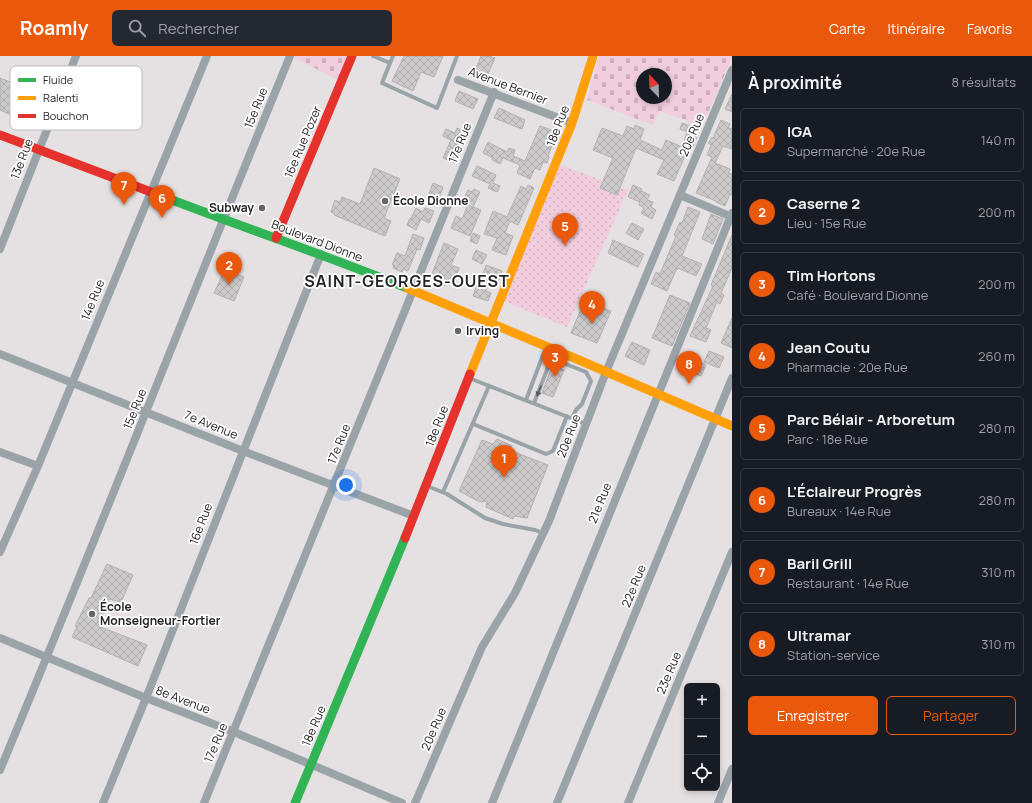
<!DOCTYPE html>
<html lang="fr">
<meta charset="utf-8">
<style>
body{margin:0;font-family:Manrope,sans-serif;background:#242831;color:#f1f3f6}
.controls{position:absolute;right:12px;bottom:12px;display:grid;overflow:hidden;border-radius:6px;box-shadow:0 2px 6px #0003}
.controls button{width:36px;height:36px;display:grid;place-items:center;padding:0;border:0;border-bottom:1px solid #363941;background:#171b24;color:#f1f3f6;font:20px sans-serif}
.compass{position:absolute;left:636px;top:12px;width:36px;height:36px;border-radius:50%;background:#171b24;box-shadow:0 2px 6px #0003;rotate:337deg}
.you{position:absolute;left:346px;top:429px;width:14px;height:14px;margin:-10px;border:3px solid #fff;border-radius:50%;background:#1a73e8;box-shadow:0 0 0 6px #1a73e833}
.badge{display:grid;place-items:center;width:26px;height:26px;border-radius:50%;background:#ea580c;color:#fff;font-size:13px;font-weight:700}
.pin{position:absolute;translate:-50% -33px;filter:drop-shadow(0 1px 2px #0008)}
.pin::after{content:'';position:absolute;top:21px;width:14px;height:12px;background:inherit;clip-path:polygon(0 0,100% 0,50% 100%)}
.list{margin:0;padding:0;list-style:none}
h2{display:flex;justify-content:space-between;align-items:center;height:52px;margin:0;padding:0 16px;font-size:17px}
h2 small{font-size:13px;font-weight:400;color:#9ea1a6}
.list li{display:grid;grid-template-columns:26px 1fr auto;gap:12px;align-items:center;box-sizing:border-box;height:64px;margin:0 8px 8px;padding:0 8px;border:1px solid #363941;border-radius:6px}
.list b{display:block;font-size:15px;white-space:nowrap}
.list p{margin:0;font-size:13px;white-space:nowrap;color:#9ea1a6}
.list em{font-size:13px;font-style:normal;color:#9ea1a6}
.actions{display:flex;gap:8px;padding:12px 16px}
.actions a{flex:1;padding:9px 0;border:1px solid #ea580c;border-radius:6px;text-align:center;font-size:14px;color:#ea580c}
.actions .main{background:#ea580c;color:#fff}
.icon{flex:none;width:22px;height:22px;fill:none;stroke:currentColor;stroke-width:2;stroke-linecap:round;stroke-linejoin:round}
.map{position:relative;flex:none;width:732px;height:747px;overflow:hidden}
header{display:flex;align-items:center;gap:24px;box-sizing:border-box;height:56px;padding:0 20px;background:#ea580c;color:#fff}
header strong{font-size:19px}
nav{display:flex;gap:22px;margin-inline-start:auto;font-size:14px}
.search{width:280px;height:36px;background:#242831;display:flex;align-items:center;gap:10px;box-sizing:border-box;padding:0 14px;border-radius:6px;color:#9ea1a6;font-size:15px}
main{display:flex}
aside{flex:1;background:#171b24}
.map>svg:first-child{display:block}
.cemetery{fill:url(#cemetery-stones);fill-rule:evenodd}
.park{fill:url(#park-dots)}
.building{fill:url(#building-cross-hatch);stroke:#b3b0b1}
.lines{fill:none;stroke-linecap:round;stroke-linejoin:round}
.lane{stroke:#9aa4a8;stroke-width:4}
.street{stroke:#9aa4a8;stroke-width:8}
.fast{stroke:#30b455;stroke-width:9}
.slow{stroke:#ff9f0a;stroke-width:9}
.jam{stroke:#e5322d;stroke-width:9}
.oneway{fill:#5a5d5f}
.poi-dot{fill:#696566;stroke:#fff;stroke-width:1.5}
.labels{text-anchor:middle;stroke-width:3.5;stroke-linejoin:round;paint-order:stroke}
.street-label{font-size:12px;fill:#262324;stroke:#fff}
.poi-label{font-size:12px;font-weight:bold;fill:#262324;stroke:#fff;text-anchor:start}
.district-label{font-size:16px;font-weight:bold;letter-spacing:1px;fill:#262324;stroke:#fff}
.key{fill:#fff;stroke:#bebdbd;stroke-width:1}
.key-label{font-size:11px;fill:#262324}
</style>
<header>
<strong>Roamly</strong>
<div class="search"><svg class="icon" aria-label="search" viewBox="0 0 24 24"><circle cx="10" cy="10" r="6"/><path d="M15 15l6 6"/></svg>Rechercher</div>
<nav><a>Carte</a><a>Itinéraire</a><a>Favoris</a></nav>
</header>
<main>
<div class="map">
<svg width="732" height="747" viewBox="0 0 732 747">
<defs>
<pattern id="cemetery-stones" width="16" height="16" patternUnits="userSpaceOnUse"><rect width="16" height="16" fill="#f2cdde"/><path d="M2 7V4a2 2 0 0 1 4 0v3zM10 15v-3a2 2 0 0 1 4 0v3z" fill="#cfb0be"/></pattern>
<pattern id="park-dots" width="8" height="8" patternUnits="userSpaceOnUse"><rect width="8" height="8" fill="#f2cdde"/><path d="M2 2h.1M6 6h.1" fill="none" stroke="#cfb0be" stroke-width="1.8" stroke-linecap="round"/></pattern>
<pattern id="building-cross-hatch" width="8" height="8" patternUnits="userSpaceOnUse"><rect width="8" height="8" fill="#cdcacb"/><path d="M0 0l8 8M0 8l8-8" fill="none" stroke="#b0adae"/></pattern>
</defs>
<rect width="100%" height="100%" fill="#e5e0e2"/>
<path class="cemetery" d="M293,0H353L342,26L293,1Z
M599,0H732V2L702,70L660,55L653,69L587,44ZM642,18H666V42H642Z"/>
<path class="park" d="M558,108L628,134L567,271L503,245Z"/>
<path class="building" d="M404,0H443L434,21L421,16L413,35L392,25Z
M481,0H489L495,2L486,22L481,20L479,22L473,20Z
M0,22L28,33L22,44L26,51L9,58L0,54Z
M459,35L478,43L473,53L455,45Z
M732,38V56L725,53Z
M499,52L525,64L522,73L494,62Z
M721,64L730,68L728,72L732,73V93L723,90L715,107L730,113L728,117L732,118V139L730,138L725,150L716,146V145L696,137L712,101L707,99L711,89L708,87L712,81L713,82Z
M682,67L696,72L694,77L698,78L693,91L689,90L674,125L657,118L664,104L636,92L617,139L600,132L613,102L593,94L602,72L623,80L627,70L634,73L635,69L644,73L640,84L662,94L666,84L682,91L687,76L680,73Z
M540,70L557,76L548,100L549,101L547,107L543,106L540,114L535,112L530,123L517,117L520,109L503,102L500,108L492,104L493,102L483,97L488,86L507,96L509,92L515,94L513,100L525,105Z
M457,72L468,77L455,107L443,102L451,84L443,80L446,73L455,77Z
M477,110L496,119L493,127L500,130L497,136L488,132L490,128L472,120Z
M374,112L400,123L384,162L391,165L385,180L334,159L335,158L331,156L335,144L340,146L342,141L360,148Z
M433,127L443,131L439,142L429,138Z
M528,129L534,132L518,169L510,165L505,177L513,180L506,199L492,194L497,182L484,178L493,155L507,161L521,130L526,133Z
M633,129L642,133L641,135L650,139L647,144L653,146L651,151L656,154L652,163L641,157L644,152L639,149L640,146L628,141Z
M474,133L480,136L473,151L481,154L470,180L451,172L456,160L462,163L467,151L465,150L466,148L462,146L468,134L472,136Z
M688,151L700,156L682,200L702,208L696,220L678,212L677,214H676L667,235L651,228L656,216L660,218L676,180L674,179L680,166L682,167Z
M416,152L423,156L425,152L434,155L429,167L421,163L416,174L407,169L410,162L411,163Z
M711,158L723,163L713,188L702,183Z
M632,167L644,173L638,184L626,177Z
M473,177L480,180L477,188L470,185Z
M413,178L424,182L420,194L417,193L408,215L403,213L402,216L393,212L394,209H392L397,197L405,200Z
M732,179V212L721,237L724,239L720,248L717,246L706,272L711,274L706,286L690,280L713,230L711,229Z
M613,184L644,198L638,211L608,197Z
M444,187L458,193L451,209L459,212L454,225L449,222L445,230L436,226L438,222L431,220Z
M476,194L487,199L482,208L472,203Z
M486,209L502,215L499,224L491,221L486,235L491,237L488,245L473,240L478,226L480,227Z
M225,214L244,221L234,245L214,237Z
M670,239L690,247L672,290L652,282Z
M586,241L592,243L590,247L611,255L597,287L571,277Z
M732,262V292L721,287Z
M632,286L650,294L644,309L625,300Z
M709,295L724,301L719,312L704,306Z
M690,302L706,309L701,320L685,314Z
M552,310L564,314L553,341L542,337Z
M497,383L512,390L509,394L548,409L527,462L514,460L513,463L486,451L487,445L480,446L459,435L482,384L493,388Z
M107,508L133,519L121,546L109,543L98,570L147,589L138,610L72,581L77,571L75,570L89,542H91Z"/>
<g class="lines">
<path class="lane" d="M373,0L390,7L382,27L437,52L457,0
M390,7L393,0
M469,322L586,368
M526,344L546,291
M534,347L550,306L553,303L586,316L591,325L582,348L576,354L572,362
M473,368L546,398L553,395L567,360
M427,430L447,438L485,462L503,468L535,474L543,477
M443,436L489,330"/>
<path class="street" d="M458,24L572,67
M680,139L732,161
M0,193L76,0
M0,298L243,395L414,460
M0,396L38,410
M0,496L38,410L207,0
M0,582L146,642L234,676L402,747
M0,714C99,477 192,238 290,0
M103,747L146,642L321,198
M204,747L494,36
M415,747L482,591L515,537L549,465L606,316L732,14
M492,747L732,157
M557,747L732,322
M628,747L732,496
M718,747L732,713"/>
<path class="fast" d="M159,139C242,171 325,199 407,232
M295,747L405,482"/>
<path class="slow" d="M407,232L579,304L732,370
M470,318L572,67L593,0"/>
<path class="jam" d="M0,79L159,139
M276,182L352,0
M405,482L470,318"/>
</g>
<defs><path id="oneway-solid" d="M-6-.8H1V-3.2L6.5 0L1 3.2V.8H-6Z"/></defs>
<use class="oneway" href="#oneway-solid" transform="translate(539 335) rotate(111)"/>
<g class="poi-dot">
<circle cx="385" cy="145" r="4"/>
<circle cx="262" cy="152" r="4"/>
<circle cx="458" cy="275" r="4"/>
<circle cx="92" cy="558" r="4"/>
</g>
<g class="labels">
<g class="street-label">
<text transform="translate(508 30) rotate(21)" y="4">Avenue Bernier</text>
<text transform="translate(256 52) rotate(-68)" y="4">15e Rue</text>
<text transform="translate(558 70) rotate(-69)" y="4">18e Rue</text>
<text transform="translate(692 79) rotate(-67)" y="4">20e Rue</text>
<text transform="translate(303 86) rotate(-67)" y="4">16e Rue Pozer</text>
<text transform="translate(460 87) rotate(-68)" y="4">17e Rue</text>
<text transform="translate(22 103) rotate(-69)" y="4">13e Rue</text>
<text transform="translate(317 185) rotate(21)" y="4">Boulevard Dionne</text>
<text transform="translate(93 244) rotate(-68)" y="4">14e Rue</text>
<text transform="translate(135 353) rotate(-68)" y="4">15e Rue</text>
<text transform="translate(211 369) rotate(22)" y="4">7e Avenue</text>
<text transform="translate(437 370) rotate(-69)" y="4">18e Rue</text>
<text transform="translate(569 380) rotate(-69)" y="4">20e Rue</text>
<text transform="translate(339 388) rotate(-68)" y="4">17e Rue</text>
<text transform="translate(600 447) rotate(-68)" y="4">21e Rue</text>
<text transform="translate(201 468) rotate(-69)" y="4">16e Rue</text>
<text transform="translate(634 530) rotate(-68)" y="4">22e Rue</text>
<text transform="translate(669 617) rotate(-67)" y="4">23e Rue</text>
<text transform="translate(183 644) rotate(21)" y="4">8e Avenue</text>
<text transform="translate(314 670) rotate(-67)" y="4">18e Rue</text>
<text transform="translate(434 673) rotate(-67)" y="4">20e Rue</text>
<text transform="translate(216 687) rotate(-67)" y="4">17e Rue</text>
</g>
<g class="poi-label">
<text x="393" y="149">École Dionne</text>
<text x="254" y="156" text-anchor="end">Subway</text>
<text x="466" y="279">Irving</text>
<text x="100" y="555">École<tspan x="100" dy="14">Monseigneur-Fortier</tspan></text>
</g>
<g class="district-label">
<text x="407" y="231">SAINT-GEORGES-OUEST</text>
</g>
</g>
<rect x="10" y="10" width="132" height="64" rx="6" class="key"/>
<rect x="18" y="22" width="18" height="4" fill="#30b455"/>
<rect x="18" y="40" width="18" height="4" fill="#ff9f0a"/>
<rect x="18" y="58" width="18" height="4" fill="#e5322d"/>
<g class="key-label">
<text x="43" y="28">Fluide</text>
<text x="43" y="46">Ralenti</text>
<text x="43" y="64">Bouchon</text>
</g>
</svg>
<div class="controls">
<button>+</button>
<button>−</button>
<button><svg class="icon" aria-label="locate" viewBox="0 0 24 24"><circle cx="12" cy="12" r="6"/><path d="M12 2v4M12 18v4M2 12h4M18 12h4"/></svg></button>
</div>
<svg class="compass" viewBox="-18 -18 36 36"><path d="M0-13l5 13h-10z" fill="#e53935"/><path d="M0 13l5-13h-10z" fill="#9ea1a6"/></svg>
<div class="you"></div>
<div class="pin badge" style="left:504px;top:422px">1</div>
<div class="pin badge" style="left:229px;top:229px">2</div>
<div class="pin badge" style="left:555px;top:321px">3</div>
<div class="pin badge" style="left:592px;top:268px">4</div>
<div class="pin badge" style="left:565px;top:190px">5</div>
<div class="pin badge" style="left:162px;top:162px">6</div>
<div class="pin badge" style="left:124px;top:149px">7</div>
<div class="pin badge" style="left:689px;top:328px">8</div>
</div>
<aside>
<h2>À proximité<small>8 résultats</small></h2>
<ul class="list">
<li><span class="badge">1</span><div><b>IGA</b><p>Supermarché · 20e Rue</p></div><em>140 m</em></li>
<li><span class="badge">2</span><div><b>Caserne 2</b><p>Lieu · 15e Rue</p></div><em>200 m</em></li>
<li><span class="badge">3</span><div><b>Tim Hortons</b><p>Café · Boulevard Dionne</p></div><em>200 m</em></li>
<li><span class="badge">4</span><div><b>Jean Coutu</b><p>Pharmacie · 20e Rue</p></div><em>260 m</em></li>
<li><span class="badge">5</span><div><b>Parc Bélair - Arboretum</b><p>Parc · 18e Rue</p></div><em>280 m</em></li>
<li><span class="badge">6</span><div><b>L'Éclaireur Progrès</b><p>Bureaux · 14e Rue</p></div><em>280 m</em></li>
<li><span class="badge">7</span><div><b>Baril Grill</b><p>Restaurant · 14e Rue</p></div><em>310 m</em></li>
<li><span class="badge">8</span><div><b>Ultramar</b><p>Station-service</p></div><em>310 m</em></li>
</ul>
<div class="actions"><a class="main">Enregistrer</a><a>Partager</a></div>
</aside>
</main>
